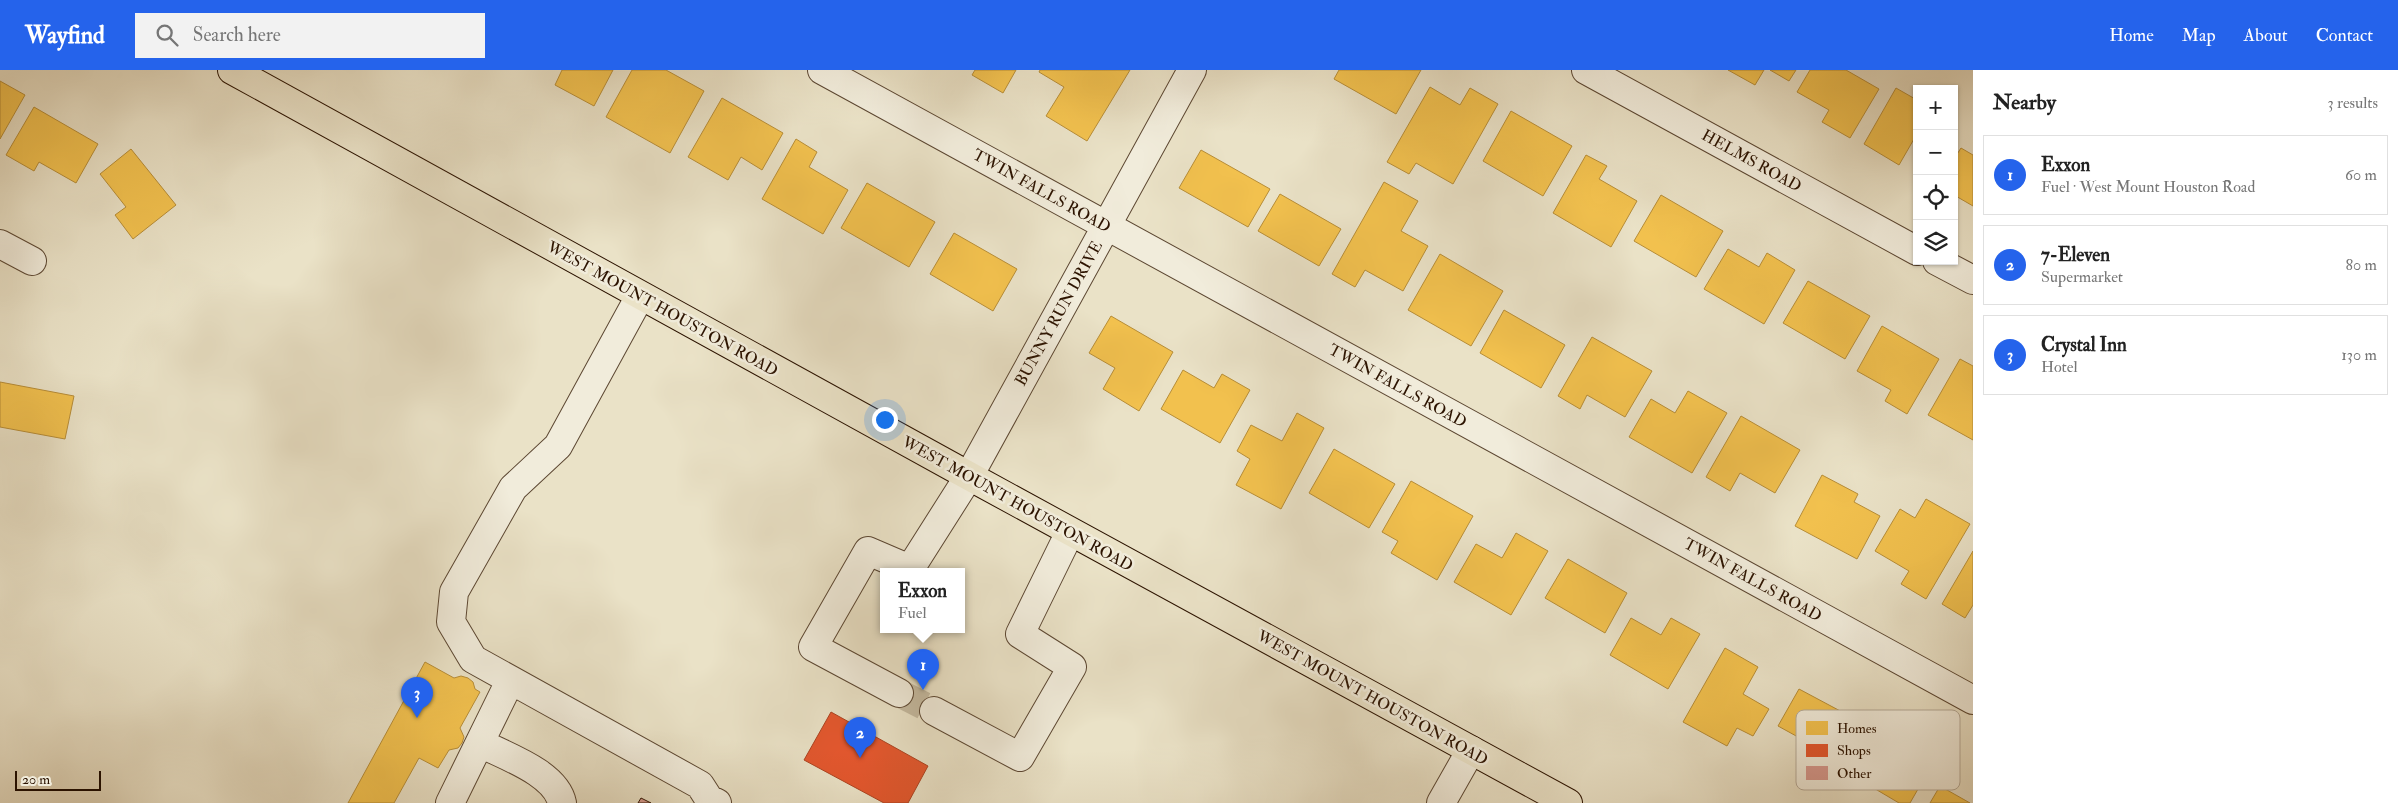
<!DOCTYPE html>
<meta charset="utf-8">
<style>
body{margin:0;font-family:"IM FELL Double Pica",serif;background:#f2f2f2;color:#222}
.controls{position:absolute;right:15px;top:15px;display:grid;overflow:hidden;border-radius:0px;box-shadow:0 1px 4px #0004}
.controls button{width:45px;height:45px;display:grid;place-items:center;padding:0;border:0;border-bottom:1px solid #e0e0e0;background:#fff;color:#222;font:25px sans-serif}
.scale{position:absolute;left:15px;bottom:12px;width:86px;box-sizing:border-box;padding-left:5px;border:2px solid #2c1300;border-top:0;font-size:14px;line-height:18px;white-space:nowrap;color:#2c1300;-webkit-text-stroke:4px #f1ecdb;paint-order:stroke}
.you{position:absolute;left:884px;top:349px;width:18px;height:18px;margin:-12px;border:4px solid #fff;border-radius:50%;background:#1a73e8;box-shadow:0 0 0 8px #1a73e833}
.badge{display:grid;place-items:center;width:32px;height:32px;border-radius:50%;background:#2563eb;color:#fff;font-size:16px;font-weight:700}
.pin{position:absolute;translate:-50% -41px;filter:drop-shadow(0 1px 2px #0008)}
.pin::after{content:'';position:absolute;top:26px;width:18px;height:15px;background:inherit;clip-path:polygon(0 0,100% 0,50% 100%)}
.popup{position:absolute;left:880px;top:498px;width:85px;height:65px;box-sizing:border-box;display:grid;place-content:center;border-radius:0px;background:#fff;filter:drop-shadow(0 1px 4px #0005);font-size:16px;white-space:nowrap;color:#767676}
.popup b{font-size:19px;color:#222}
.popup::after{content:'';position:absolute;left:50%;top:100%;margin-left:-10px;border:10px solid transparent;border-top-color:#fff}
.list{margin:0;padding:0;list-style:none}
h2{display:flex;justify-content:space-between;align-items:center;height:65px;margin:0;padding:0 20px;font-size:21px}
h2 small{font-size:16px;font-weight:400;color:#767676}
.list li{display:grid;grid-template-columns:32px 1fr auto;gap:15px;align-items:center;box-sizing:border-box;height:80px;margin:0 10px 10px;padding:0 10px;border:1px solid #e0e0e0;border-radius:0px}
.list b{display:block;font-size:19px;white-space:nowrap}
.list p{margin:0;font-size:16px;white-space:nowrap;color:#767676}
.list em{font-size:16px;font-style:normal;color:#767676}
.icon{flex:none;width:28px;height:28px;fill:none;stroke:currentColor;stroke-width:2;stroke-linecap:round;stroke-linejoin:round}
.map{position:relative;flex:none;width:1973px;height:733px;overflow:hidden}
header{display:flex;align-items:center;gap:30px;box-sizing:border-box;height:70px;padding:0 25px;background:#2563eb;color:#fff}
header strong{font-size:24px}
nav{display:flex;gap:28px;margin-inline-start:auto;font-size:18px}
.search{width:350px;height:45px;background:#f2f2f2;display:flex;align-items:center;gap:12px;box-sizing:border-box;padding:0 18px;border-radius:0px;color:#767676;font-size:19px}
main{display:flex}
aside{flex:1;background:#fff}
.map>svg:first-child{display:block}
.homes{fill:#f2c14e;stroke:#b78d37}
.shops{fill:#e4572e;stroke:#ad4320}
.building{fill:#d7998f;stroke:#2c1300}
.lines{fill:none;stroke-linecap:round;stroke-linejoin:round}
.minor-tunnel{stroke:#c4b99f;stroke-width:28;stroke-dasharray:28 14;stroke-linecap:butt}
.minor-casing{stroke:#5c4732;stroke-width:30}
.major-casing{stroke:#2c1300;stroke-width:30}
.minor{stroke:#f1ecdb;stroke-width:28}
.major{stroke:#eae2c7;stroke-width:28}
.labels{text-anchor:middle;stroke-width:5;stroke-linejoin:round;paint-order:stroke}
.street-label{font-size:16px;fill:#2c1300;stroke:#f1ecdb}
.key{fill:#f1ecdb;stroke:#b6ab99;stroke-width:1}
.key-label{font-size:14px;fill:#2c1300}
</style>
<header>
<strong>Wayfind</strong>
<div class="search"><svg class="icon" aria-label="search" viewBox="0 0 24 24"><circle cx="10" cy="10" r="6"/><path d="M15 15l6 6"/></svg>Search here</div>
<nav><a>Home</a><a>Map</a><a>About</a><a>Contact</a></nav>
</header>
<main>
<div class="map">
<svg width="1973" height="733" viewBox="0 0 1973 733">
<rect width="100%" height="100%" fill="#eae2c7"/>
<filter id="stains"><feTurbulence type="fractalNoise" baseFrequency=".004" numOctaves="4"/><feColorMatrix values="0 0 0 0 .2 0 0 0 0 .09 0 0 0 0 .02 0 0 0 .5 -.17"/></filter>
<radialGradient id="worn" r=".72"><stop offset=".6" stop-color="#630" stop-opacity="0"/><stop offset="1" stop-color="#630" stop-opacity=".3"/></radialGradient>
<path class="homes" d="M562,0H613L594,36L555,15Z
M632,0H666L704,21L670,83L606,47Z
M975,0H1016L1003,23L972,5Z
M1040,0H1130L1087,71L1046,46L1064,17L1039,2Z
M1339,0H1421L1396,44L1334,9Z
M1728,0H1764L1755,15Z
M1770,0H1796L1789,11Z
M1810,0H1846L1879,19L1850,68L1822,52L1829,40L1797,22Z
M0,11L25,25L0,69Z
M1430,17L1460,35L1470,18L1498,34L1453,114L1416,93L1409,104L1387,92Z
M1896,18L1917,30V71L1914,69L1899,95L1864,74Z
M722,28L783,63L762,100L741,87L728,110L688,87Z
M34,37L98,74L76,113L39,92L34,101L6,85Z
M1511,41L1572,76L1543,126L1483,91Z
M796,69L817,82L809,97L848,120L823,164L762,129Z
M1961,78L1973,85V136L1954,125V89Z
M131,79L176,135L133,169L115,145L126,137L100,104Z
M1201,80L1270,119L1248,157L1179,118Z
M1586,85L1607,96L1599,109L1637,131L1611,177L1553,143Z
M1384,112L1418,131L1401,161L1428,176L1403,221L1365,200L1355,217L1332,204Z
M867,113L935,152L909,197L841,158Z
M1280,124L1341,159L1319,196L1258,161Z
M1661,125L1723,161L1696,207L1634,171Z
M954,163L1017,199L993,241L930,204Z
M1728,179L1759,197L1767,183L1795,200L1764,254L1704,219Z
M1440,184L1503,221L1471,276L1408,240Z
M1808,211L1870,246L1845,289L1783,253Z
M1504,240L1565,275L1541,318L1480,283Z
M1111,246L1173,282L1139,341L1103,319L1115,298L1089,283Z
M1882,256L1939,289L1907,344L1885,331L1891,320L1857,301Z
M1592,267L1652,301L1625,347L1587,325L1580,339L1558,326Z
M1960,289L1973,296V370L1928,345Z
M1183,300L1214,318L1222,304L1250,320L1220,373L1161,339Z
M0,312L74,326L65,369L0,357Z
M1688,321L1727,343L1692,403L1629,367L1651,329L1675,343Z
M1297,343L1324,358L1281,439L1236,415L1250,389L1237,381L1251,355L1282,371Z
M1741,346L1800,380L1775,423L1740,403L1730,421L1706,407Z
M1334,379L1395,414L1369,458L1309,423Z
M1822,405L1858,424L1854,432L1880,446L1857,489L1795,456Z
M1411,411L1473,446L1437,510L1391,483L1398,471L1382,462Z
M1926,429L1970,454L1926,529L1901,514L1909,501L1875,481L1900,439L1915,448Z
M1516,463L1548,481L1511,545L1454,512L1476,474L1502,488Z
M1973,481V535L1965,548L1942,534Z
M1568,489L1627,523L1605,563L1545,528Z
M1631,548L1661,565L1671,548L1700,564L1668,619L1610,585Z
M1725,578L1758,597L1743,624L1769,639L1753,666L1737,658L1727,676L1683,652Z
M425,592L454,608L461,606L468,608L473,612L475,619L480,622L460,658L464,667L462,673L458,678L449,680L438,698L419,688L394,733H348Z
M1799,619L1859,651L1838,689L1778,656Z
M1875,659L1933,693L1910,733H1899L1850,704Z
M1940,716L1970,733H1930Z"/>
<path class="shops" d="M831,642L928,696L908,733H884L804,690Z"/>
<path class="building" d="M641,728L651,733H638Z"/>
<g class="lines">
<path class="minor-tunnel" d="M899,623L934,641"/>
<defs>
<path id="minor" d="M822,0L1973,630
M1586,0L1917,181
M0,174L32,191
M1937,191L1973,210
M640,226L558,376L513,418L454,522L451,552L473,589L700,715L709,729L717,733
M899,623L813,577L868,481L910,499L969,406L1192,0
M934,641L1020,687L1072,597L1020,564L1070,462
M480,673C505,686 556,703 562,733
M450,733L510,611
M1441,733L1471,680"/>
<path id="major" d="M232,0L969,406L1568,733"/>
</defs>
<use href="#minor" class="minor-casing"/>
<use href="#major" class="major-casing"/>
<use href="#minor" class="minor"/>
<use href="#major" class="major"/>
</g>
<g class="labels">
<g class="street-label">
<text transform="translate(1752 90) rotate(29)" y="6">HELMS ROAD</text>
<text transform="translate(1042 120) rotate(29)" y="6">TWIN FALLS ROAD</text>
<text transform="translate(663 238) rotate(29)" y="6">WEST MOUNT HOUSTON ROAD</text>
<text transform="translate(1058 243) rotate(-61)" y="6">BUNNY RUN DRIVE</text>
<text transform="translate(1398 315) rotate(29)" y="6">TWIN FALLS ROAD</text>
<text transform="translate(1018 433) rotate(29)" y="6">WEST MOUNT HOUSTON ROAD</text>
<text transform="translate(1753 509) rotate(29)" y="6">TWIN FALLS ROAD</text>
<text transform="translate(1373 627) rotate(29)" y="6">WEST MOUNT HOUSTON ROAD</text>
</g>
</g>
<rect x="1796" y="640" width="164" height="80" rx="8" class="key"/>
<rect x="1806" y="651" width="22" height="14" fill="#f2c14e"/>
<rect x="1806" y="674" width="22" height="13" fill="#e4572e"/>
<rect x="1806" y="696" width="22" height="14" fill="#d7998f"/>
<g class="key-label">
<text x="1837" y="663">Homes</text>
<text x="1837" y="685">Shops</text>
<text x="1837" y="708">Other</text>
</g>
<rect width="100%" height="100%" filter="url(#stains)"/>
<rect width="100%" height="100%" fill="url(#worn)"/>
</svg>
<div class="controls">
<button>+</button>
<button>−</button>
<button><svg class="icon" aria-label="locate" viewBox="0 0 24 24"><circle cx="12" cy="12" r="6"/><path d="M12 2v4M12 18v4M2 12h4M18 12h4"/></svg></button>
<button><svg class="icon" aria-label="layers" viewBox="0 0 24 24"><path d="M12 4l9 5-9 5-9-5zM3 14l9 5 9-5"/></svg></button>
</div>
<div class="scale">20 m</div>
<div class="you"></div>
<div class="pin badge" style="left:923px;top:620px">1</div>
<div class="popup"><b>Exxon</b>Fuel</div>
<div class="pin badge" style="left:860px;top:688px">2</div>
<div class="pin badge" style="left:417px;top:648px">3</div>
</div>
<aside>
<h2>Nearby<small>3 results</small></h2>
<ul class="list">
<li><span class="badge">1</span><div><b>Exxon</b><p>Fuel · West Mount Houston Road</p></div><em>60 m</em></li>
<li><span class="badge">2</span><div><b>7-Eleven</b><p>Supermarket</p></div><em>80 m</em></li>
<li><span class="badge">3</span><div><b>Crystal Inn</b><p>Hotel</p></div><em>130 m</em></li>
</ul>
</aside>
</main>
